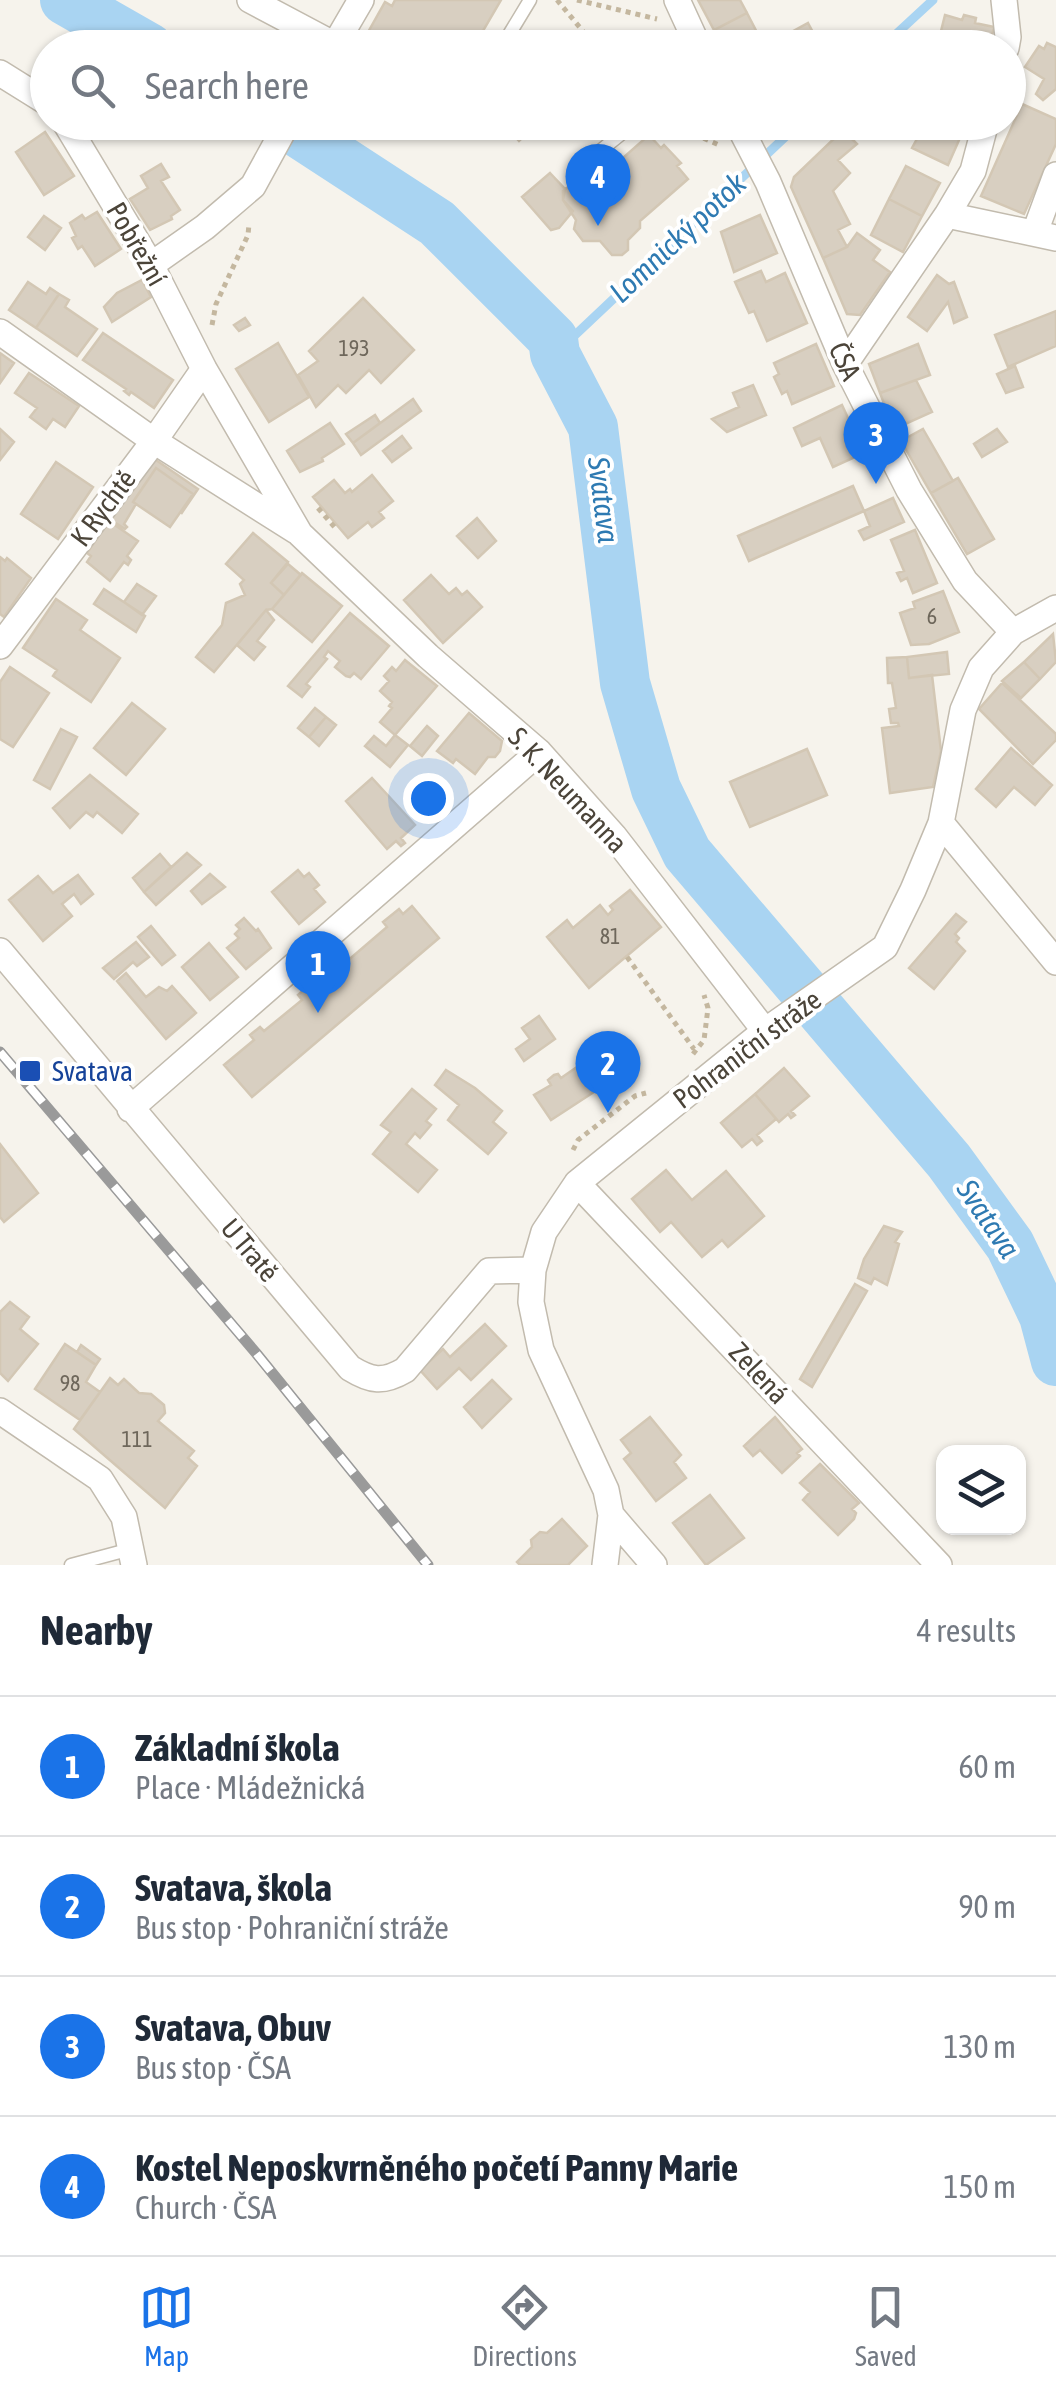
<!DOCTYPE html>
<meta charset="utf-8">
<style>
body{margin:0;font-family:"Asap Condensed",sans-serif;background:#f6f6f7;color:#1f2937}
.controls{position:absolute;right:30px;bottom:30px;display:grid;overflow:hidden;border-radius:20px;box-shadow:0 2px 8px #0004}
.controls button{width:90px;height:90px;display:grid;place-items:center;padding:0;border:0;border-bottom:2px solid #e0e1e3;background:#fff;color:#1f2937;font:50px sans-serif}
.you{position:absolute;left:428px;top:798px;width:35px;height:35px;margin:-25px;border:8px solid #fff;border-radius:50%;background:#1a73e8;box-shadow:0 0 0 15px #1a73e833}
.badge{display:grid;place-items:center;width:65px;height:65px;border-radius:50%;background:#1a73e8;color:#fff;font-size:32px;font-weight:700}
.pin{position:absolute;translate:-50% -82px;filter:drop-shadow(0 2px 5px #0008)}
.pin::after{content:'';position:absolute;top:52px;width:35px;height:30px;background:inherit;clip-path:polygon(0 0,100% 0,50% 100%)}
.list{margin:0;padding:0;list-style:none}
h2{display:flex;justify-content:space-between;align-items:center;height:130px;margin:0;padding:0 40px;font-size:42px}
h2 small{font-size:32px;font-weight:400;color:#747a83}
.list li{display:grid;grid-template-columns:65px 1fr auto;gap:30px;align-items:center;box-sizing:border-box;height:140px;padding:0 40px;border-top:2px solid #e0e1e3}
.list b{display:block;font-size:38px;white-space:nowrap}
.list p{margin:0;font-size:32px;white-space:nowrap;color:#747a83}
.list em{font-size:32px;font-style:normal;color:#747a83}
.icon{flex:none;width:55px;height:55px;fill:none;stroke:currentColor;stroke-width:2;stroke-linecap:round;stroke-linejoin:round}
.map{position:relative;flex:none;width:1056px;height:1565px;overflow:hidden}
.search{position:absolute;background:#fff;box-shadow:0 2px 8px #0004;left:30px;right:30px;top:30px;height:110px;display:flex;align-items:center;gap:25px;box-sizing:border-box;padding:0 35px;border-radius:55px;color:#747a83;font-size:38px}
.sheet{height:690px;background:#fff}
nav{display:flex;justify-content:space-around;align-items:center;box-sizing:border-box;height:140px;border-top:2px solid #e0e1e3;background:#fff;font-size:28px;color:#747a83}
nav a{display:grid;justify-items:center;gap:5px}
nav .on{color:#1a73e8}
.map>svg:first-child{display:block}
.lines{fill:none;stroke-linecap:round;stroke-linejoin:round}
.stream{stroke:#a9d4f2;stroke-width:9}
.river{stroke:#a9d4f2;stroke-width:50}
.building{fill:#d8cfc1;stroke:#d3c7b4;stroke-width:2.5}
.lane-casing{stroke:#c2bbae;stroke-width:15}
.street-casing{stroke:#c2bbae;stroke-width:28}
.path{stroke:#c4b79f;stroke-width:5;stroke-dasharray:5 5;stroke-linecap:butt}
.lane{stroke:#fff;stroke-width:12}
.street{stroke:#fff;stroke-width:25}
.rail-casing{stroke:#9a9a9a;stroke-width:11}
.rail{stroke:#fff;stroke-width:8;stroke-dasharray:22;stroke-linecap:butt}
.transit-dot{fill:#1a4fb4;stroke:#fff;stroke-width:4}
.labels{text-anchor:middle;stroke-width:8;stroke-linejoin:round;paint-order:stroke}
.number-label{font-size:22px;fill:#6e675b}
.street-label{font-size:28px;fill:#4b4439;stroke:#fff}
.transit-label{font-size:28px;fill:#164399;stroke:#fff;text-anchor:start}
.water-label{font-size:30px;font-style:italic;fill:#2e7ab2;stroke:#fff}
</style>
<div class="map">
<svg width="1056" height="1565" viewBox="0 0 1056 1565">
<rect width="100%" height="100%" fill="#f6f3ec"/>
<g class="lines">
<path class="stream" d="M881,48L933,0
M555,354L801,122"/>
<path class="river" d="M65,0L149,48
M282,122L437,223L553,339L555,354L593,427L625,683L656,789L687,853L949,1161L1010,1245L1044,1316L1056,1361"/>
</g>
<path class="building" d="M395,0H501L473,48H463L446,38L441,48H390L367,34L385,2L392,6Z
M698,0H740L747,13L714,30Z
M747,13L764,46L722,48L714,30Z
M945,15L962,20L964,15L976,18L975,23L994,27L989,48H956L938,43Z
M808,23L815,36L807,41L810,48H793L786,35Z
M1047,43L1056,47V89L1043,100L1036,94L1044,79L1025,67L1039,46L1044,49Z
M1022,104L1056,119V144L1024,214L981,196Z
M502,122H539L519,141Z
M925,122H967L948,165L912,148L918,137L911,134L916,124L923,127Z
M843,130L857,144L838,160L850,173L833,191L850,224L838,230L847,247L823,258L791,187L794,177Z
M45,132L74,176L44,195L16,152Z
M649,135L661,148L664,145L681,163L677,166L688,179L640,221V228L628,240V250L622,255H612L600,241H583L574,229L576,220L563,200V191L568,187L577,188L594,175L598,180Z
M161,164L169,177L161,181L180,210L171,216L172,219L150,230L130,199L148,188L141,176Z
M906,166L940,183L922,216L889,199Z
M550,173L565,189L563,200L573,211L559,228L551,230L522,197Z
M889,199L922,216L903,252L871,235Z
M97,212L121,249L95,266L82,246L78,249L72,238L76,236L70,223L82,215L85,219Z
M760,215L777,253L734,272L721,232Z
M44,216L61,228L45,250L28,237Z
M857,233L880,250L873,260L890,272L860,315L847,314L823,258L847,247Z
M761,271L766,282L785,273L807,323L767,341L754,311L749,313L735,282Z
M937,275L949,284L954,282L967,317L954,323L948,302L927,331L908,317Z
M142,280L151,297L112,322L104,307L117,293Z
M28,282L46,294L50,288L59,294L36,328L9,310Z
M59,294L69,300L65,307L97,329L77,356L36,328Z
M363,298L414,350L381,383L369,370L346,393L338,385L316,407L298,375L318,361L309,351Z
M1056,311V346L1008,367L995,335Z
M245,318L250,325L239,331L234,325Z
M103,333L173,380L154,408L131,392L129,395L124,391L126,389L83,360Z
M278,343L309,397L269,422L236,369Z
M816,344L834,386L792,404L787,391L782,394L774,377L779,374L774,363Z
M918,344L930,375L880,393L869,364Z
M0,353L14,363L0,383Z
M1015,366L1023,387L1006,393L997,374Z
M29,373L79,406L65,427L53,419L46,429L30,417L37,408L15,393Z
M916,380L932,412L894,429L880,393Z
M753,385L766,415L727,432L712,419L739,407L733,393Z
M413,399L421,411L361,455L353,443Z
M842,405L864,453L833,467L820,438L802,446L794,428Z
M375,415L380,423L353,443L346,434Z
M330,423L344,444L322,458L323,461L300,472L287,451Z
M0,429L14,442L0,460Z
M923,429L953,481L931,493L901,441Z
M997,429L1007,442L982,457L974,444Z
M402,436L411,448L392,462L383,451Z
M153,458L198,489L181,514L193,494L156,468L133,502L136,504L124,524L127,527L125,529L111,520Z
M56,462L93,487L58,539L21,514Z
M156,468L193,494L170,527L133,502Z
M372,475L393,501L379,512L384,518L372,527L368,522L348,538L313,497L334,480L345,493L350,489L352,492Z
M958,478L994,539L967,554L931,493Z
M853,486L864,511L749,561L738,536Z
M893,498L904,522L864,540L859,531L870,526L864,511Z
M477,518L496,541L478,558L457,536Z
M109,521L138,541L127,556L131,560L128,565L124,562L110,581L87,562L91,556L87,553Z
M915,530L937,583L913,593L907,578L901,581L897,573L904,571L891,540Z
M253,533L288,562L271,583L284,595L272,609L266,610L214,672L196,657L222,625L226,603L245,595L240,584L244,580L226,564Z
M0,557L5,561L7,558L31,578L4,617L0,614Z
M288,564L301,575L284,595L271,583Z
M302,573L342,606L312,642L272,609Z
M431,575L449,594L456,588L462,595L467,591L482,607L443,643L404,600Z
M137,584L156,596L142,615L124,602Z
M104,589L145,616L136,632L94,604Z
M943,591L959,632L929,644L911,645L900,613L915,608L913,602Z
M56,599L87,620L80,630L120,658L91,702L53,676L57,670L23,648Z
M266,610L274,620L257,641L265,647L254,660L237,645Z
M350,613L389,646L361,679L354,673L350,677L346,676L335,667L340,661L328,651L324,657L327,659L306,684L310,687L302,697L288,686Z
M1053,634L1056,662L1040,679L1024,662Z
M947,652L949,674L909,678L907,657Z
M907,657L909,678L932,675L941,751L933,787L890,793L882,728L899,726L898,723H891L889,709L896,708L892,683H888L887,658Z
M405,660L437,686L395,735L380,722L392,708L389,706L392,702L380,691L389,681L384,676L392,667L396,671Z
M1024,662L1040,679L1021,698L1002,681Z
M10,667L49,693L13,747L0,739V682Z
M1002,683L1056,734V740L1033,764L979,709Z
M132,703L165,729L126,775L94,748Z
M315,708L326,717L309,737L298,728Z
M469,713L502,741L500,751L495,757H488L475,774L456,759L453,763L437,751Z
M326,717L336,725L319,746L309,737Z
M427,726L438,736L422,756L410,746Z
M61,729L77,737L50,789L34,780Z
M395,735L408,745L390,767L365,746L374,736L386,746Z
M1011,748L1052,785L1035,805L1014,787L996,807L976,789Z
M807,749L827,795L750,827L730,782Z
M90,775L138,814L122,833L97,812L93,817L86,812L70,828L53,808Z
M372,778L415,825L401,838L405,843L401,846L396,841L387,849L346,801Z
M187,853L201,865L156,905L144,892Z
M160,854L171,867L144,892L133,878Z
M298,870L304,877L309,873L319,885L314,889L325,902L299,924L272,892Z
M210,874L225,887L202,904L191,891Z
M78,875L93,894L81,904L74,894L62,904L72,916L43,941L9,900L38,876L53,893Z
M630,890L661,927L589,988L547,937L567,920L573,928L600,905L608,915L613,910L610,906Z
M412,906L439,938L252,1097L224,1065L254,1040L250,1035L260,1027L264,1031L302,1000L298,995L313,982L317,987L387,927L383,922L399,909L403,914Z
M956,914L966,922L955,934L959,938L956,942L965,951L934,989L909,968Z
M244,918L256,931L258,929L271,948L246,969L227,948L239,938L235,934L240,929L236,925Z
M151,926L175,955L162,965L138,937Z
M136,942L149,957L137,966L133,962L114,979L103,968Z
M209,943L238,977L210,1000L182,967Z
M126,973L146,997L159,987L167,991L172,986L196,1013L166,1039L117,981Z
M539,1016L555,1039L524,1061L516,1049L530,1039L522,1028Z
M577,1067L594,1092L551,1120L534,1095L551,1085L548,1080L554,1075L558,1074L561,1078Z
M784,1068L809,1096L791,1111L795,1115L791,1118L788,1114L779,1122L755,1094Z
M446,1070L475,1088L502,1111L493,1122L506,1133L488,1154L448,1120L459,1105L435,1085Z
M412,1089L436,1109L426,1121L431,1125L420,1138L415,1133L406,1144L437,1170L418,1192L373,1154L391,1132L381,1125Z
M755,1094L776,1119L757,1135L762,1141L757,1145L752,1139L742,1147L721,1123Z
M0,1144L38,1193L4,1222L0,1217Z
M666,1170L692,1200L726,1171L764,1216L728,1247L722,1240L702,1257L671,1222L660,1232L632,1199Z
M884,1226L902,1232L895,1242L899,1244L887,1285L874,1278L871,1284L858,1278L864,1259Z
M855,1284L867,1291L812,1387L800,1379Z
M10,1302L29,1317L20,1329L38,1344L8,1381L0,1373V1312Z
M485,1324L506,1346L471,1380L459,1368L437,1389L420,1370L443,1349L450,1357Z
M65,1344L96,1365L86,1382L100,1392L80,1420L35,1389Z
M81,1345L100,1359L96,1365L77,1352Z
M110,1378L118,1385L124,1379L139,1393L151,1394L164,1405L165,1413L158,1421L194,1451L188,1458L197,1466L165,1508L74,1429Z
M492,1380L511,1399L482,1428L464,1407Z
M650,1417L681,1455L674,1462L686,1478L656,1501L624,1459L631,1453L621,1440Z
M775,1417L802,1449L797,1453L800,1456L782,1473L760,1450L753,1456L744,1446Z
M820,1464L859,1503L852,1509L856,1513L854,1519L838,1535L803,1500L810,1492L800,1483Z
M710,1495L744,1538L706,1565L673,1523Z
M562,1519L587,1546L568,1565H520L517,1562L532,1547L531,1540L540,1532L547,1533Z"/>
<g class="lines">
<defs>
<path id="lane" d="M497,48L504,43L530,0
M580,167L636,122
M71,1565L131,1549"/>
<path id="street" d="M250,0L335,45
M677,0L699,48
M1004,0L1008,37L1006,48
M333,48L361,0
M0,73L48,103
M65,122L151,265L204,369L300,534L428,656L539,752L614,836L765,1031
M737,122L768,182L845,364L909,490L965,581L1013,632
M947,215L973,171L986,122
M1035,232L1056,175
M151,265L205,227L253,186L288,122
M0,332L154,441L296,531
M845,364L947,215L1056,238
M0,646L154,441L204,369
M941,823L1056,962
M0,951L350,1368C371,1381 383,1383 405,1370L489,1271L533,1270
M130,1109L539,752
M577,1183L939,1565
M0,1411L100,1479L124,1517L134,1565
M611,1515L654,1565
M605,1565L611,1515L606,1490L541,1350L531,1302L533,1270L544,1232L577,1183L765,1031L885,947L913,890L941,823L963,710L981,668L1013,632L1056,608"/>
</defs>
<use href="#lane" class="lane-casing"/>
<use href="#street" class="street-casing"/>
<path class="path" d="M557,0L597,48
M577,0L657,19
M575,48L589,39
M667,122L719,145
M212,325L216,304L248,235L249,224
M318,508L337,530
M627,957L694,1049
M693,1054L704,1040L708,1008L704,995
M573,1150L578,1140L635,1096L646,1093"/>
<use href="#lane" class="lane"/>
<use href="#street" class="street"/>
<defs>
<path id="rail" d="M0,1052L256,1353L428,1565"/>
</defs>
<use href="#rail" class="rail-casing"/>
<use href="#rail" class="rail"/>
</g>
<rect class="transit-dot" x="18" y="1059" width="24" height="24" rx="5"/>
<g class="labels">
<g class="number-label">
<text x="354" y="356">193</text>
<text x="932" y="624">6</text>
<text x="610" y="944">81</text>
<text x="70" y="1391">98</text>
<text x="137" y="1447">111</text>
</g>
<g class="street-label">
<text transform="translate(137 244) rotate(60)" y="10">Pobřežní</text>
<text transform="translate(845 361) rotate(65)" y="10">ČSA</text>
<text transform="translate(103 508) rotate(-53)" y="10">K Rychtě</text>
<text transform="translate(568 790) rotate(47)" y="10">S. K. Neumanna</text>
<text transform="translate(747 1049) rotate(-37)" y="10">Pohraniční stráže</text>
<text transform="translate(250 1250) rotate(50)" y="10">U Tratě</text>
<text transform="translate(759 1373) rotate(47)" y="10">Zelená</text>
</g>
<g class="transit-label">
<text x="52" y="1081">Svatava</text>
</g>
<g class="water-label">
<text transform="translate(678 238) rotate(-43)" y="10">Lomnický potok</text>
<text transform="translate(603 500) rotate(83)" y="10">Svatava</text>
<text transform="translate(988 1219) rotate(56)" y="10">Svatava</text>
</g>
</g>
</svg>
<div class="controls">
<button><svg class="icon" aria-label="layers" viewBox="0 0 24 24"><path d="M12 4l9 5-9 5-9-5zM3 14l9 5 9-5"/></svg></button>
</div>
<div class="you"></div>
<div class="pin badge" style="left:318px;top:1013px">1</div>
<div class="pin badge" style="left:608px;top:1113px">2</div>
<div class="pin badge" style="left:876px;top:484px">3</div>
<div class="pin badge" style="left:598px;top:226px">4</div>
<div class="search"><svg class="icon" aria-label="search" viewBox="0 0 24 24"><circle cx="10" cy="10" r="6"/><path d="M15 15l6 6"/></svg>Search here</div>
</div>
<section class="sheet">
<h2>Nearby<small>4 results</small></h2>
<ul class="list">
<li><span class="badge">1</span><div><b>Základní škola</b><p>Place · Mládežnická</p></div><em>60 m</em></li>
<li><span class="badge">2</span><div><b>Svatava, škola</b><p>Bus stop · Pohraniční stráže</p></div><em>90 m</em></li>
<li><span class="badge">3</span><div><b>Svatava, Obuv</b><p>Bus stop · ČSA</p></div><em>130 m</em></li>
<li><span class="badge">4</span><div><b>Kostel Neposkvrněného početí Panny Marie</b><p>Church · ČSA</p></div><em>150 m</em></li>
</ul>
</section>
<nav>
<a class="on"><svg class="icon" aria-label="map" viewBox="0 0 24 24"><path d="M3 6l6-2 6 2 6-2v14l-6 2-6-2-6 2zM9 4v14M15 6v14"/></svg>Map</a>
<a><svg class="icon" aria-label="directions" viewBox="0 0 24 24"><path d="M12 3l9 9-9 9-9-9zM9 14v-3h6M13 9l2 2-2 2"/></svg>Directions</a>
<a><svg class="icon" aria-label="saved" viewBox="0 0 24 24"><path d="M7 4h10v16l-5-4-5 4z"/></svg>Saved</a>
</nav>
